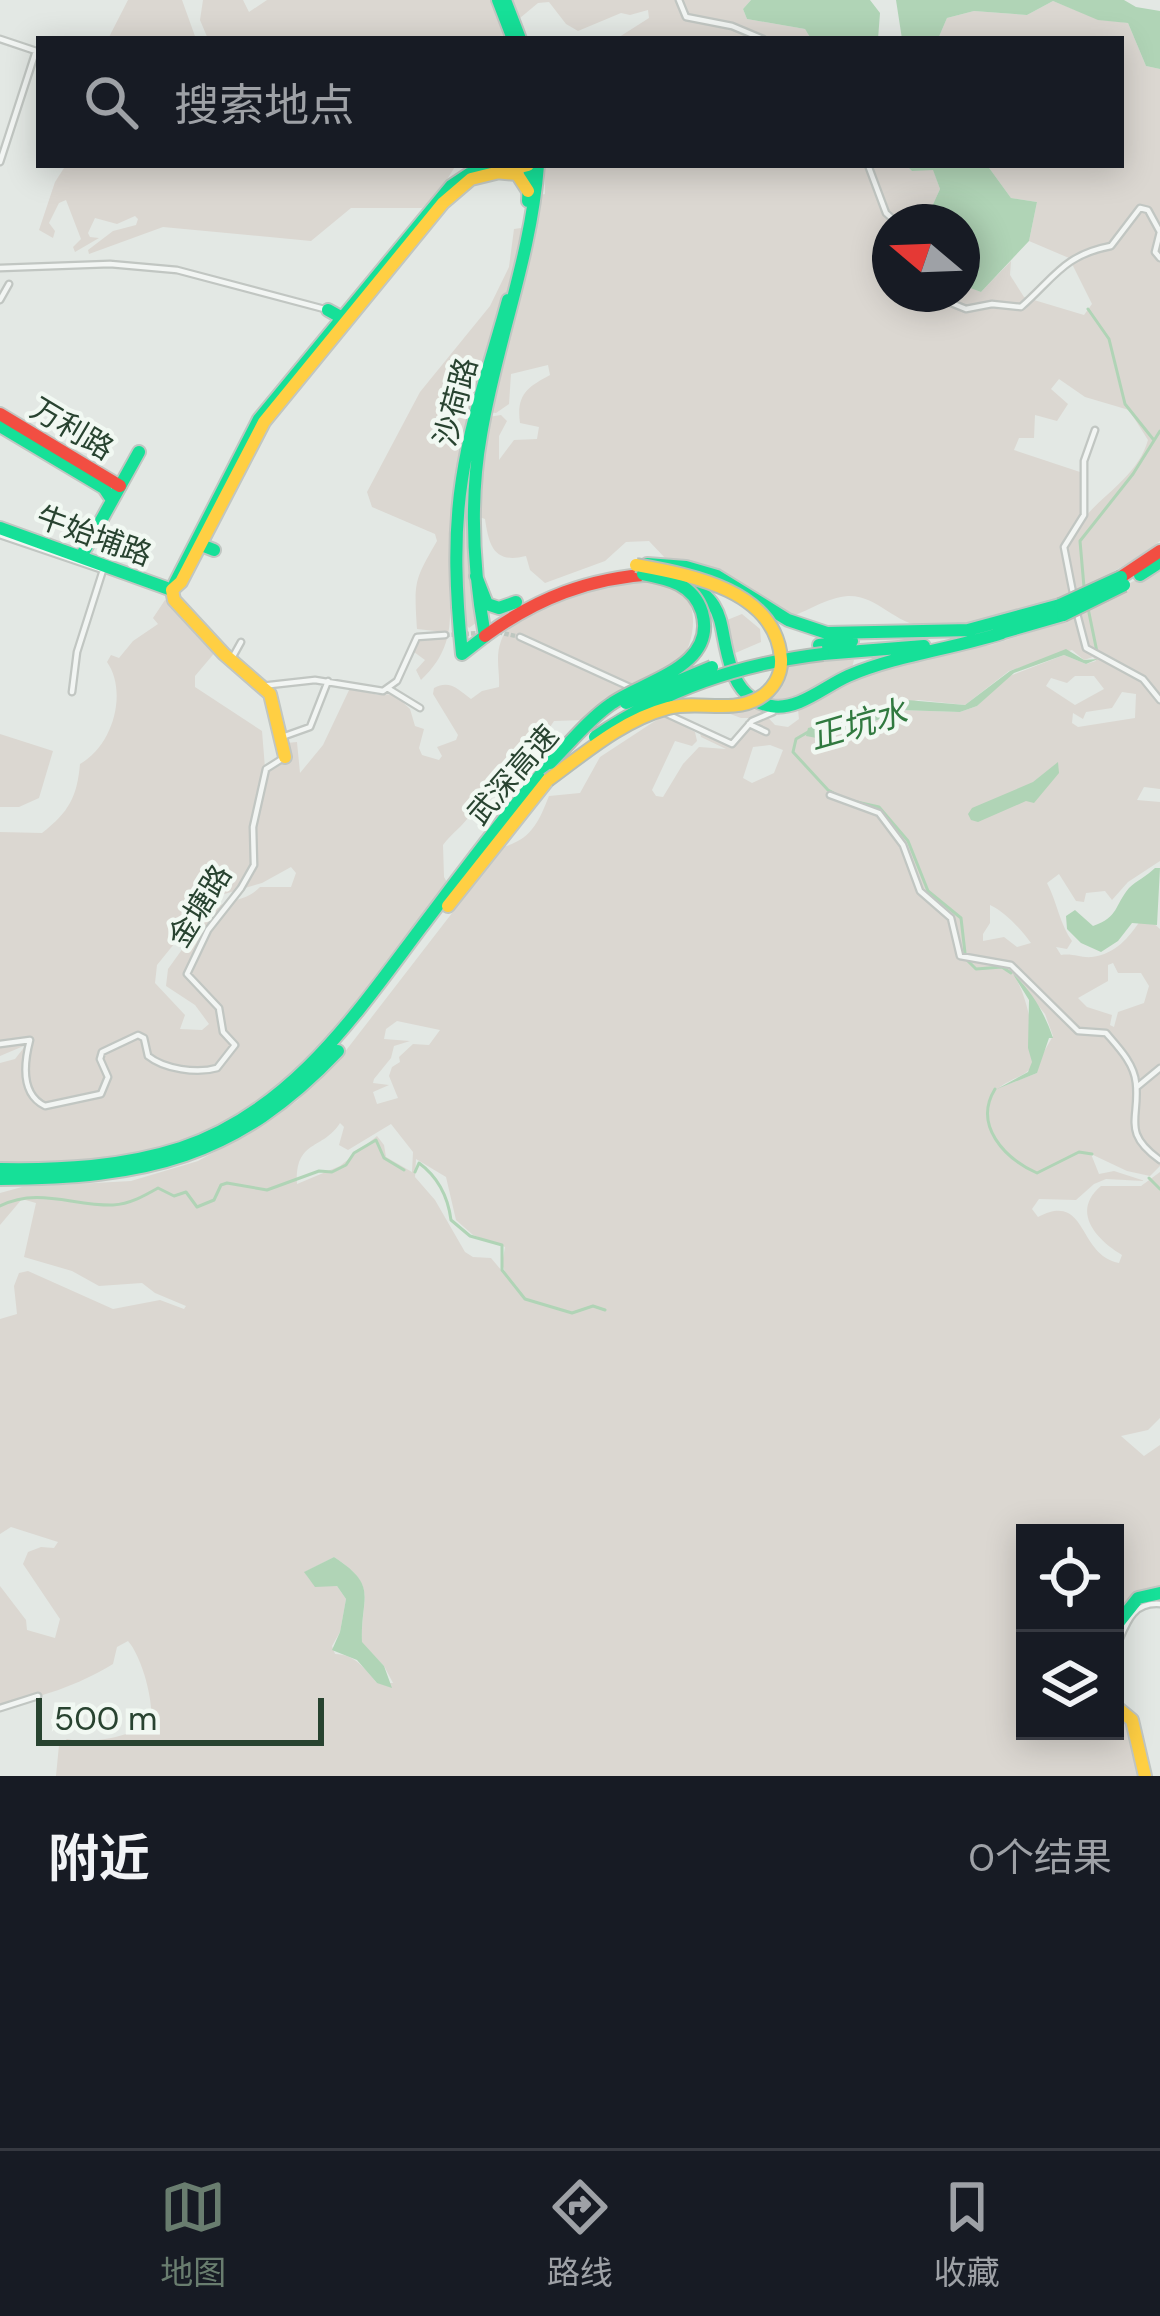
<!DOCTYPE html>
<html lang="zh">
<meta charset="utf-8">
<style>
body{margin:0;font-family:"DM Sans","Noto Sans SC",sans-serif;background:#20242c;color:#f1f3f6}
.controls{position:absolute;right:36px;bottom:36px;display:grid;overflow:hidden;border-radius:0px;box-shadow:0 6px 30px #0003}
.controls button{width:108px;height:108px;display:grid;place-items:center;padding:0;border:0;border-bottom:3px solid #363941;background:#171b24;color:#f1f3f6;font:60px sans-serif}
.compass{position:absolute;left:872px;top:204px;width:108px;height:108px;border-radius:50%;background:#171b24;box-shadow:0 6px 30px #0003;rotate:289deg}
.scale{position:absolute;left:36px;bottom:30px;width:288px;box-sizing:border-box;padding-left:12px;border:6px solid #284330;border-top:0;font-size:33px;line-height:42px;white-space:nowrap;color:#284330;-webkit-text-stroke:9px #f1f8f2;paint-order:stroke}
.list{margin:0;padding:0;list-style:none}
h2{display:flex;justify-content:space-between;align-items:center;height:156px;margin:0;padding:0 48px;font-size:51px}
h2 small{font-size:39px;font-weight:400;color:#9ea1a6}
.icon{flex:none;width:66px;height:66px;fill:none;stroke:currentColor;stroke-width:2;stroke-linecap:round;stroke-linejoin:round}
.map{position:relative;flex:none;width:1160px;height:1776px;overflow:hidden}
.search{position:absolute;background:#171b24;box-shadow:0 6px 30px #0003;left:36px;right:36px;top:36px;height:132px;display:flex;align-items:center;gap:30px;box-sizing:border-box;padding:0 42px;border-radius:0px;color:#9ea1a6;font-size:45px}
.sheet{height:372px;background:#171b24}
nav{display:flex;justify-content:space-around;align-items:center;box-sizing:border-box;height:168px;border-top:3px solid #363941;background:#171b24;font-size:33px;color:#9ea1a6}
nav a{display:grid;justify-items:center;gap:6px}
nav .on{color:#697d6f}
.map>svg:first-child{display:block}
.green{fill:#dbd7d1;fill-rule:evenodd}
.water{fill:#b0d4b6}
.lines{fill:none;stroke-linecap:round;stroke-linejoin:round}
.stream{stroke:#b0d4b6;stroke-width:3}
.street-tunnel{stroke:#bec7c0;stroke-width:4.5;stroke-dasharray:4.5 2;stroke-linecap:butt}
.street-casing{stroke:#c1c6c2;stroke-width:9}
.fast-casing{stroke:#c1c6c2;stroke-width:16}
.slow-casing{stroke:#c1c6c2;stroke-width:16}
.jam-casing{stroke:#c1c6c2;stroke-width:16}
.street{stroke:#f2f5f3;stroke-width:4.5}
.fast{stroke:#16e098;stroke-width:12}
.slow{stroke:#ffcf43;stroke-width:12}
.jam{stroke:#f24e42;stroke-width:12}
.fast-bridge-casing{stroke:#b5bdb7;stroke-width:16;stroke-linecap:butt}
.slow-bridge-casing{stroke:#b5bdb7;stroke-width:16;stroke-linecap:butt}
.fast-bridge{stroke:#16e098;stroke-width:12}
.slow-bridge{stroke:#ffcf43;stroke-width:12}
.labels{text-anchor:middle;stroke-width:9;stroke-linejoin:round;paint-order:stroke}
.street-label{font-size:30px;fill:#284330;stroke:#f1f8f2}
.water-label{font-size:33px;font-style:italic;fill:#30793f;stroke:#f1f8f2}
</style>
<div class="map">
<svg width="1160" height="1776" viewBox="0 0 1160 1776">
<rect width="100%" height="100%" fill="#e3e8e4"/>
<path class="green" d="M128,0H182L196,39H108Z
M203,0H243L249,12L267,0H492L505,39H208L200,20Z
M510,0H751L743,9L747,19L805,29L811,39H616L649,18L648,10L630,15L621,13L578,31L566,24L549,2L538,3L520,18Z
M1053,1L1098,19L1128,23L1146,66L1160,69V541C1092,591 1012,626 925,626C895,625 878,595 848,596C825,598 807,612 787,618L729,575L696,562L666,559L649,541L626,542L605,561L545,583L530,570L526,556C494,564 489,546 485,519L476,516L469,525L476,623L469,628L466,624L461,541C431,582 475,630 421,680L416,670L425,660L414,652L419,639L445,637L444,632L417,629C414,581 414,581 437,541L435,534L372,507L367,492L420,392L490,306L509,267L514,229L535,226L540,195L545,194V165H906L912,171L933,169L940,189L930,211L934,222H890V294H962V285L981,292L1011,261L1010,275L1024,297L1084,315L1092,304L1069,258L1029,241L1037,202L1011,198L987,165H1121V39H938L947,18L974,11L1027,15ZM548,365L550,375C528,387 516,394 520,423L539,427L537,439L514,440L499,460V436L507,421L501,415L488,417L489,412L496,413L509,404L511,374ZM1059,379L1085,397L1129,410L1148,440C1138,475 1105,493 1085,517L1081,515L1080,472L1014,450L1019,438H1034L1035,415L1057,421L1068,404L1051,389Z
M66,165H456L438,194L422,208H351L311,241L163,227L89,254L88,250L113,231L136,225L138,219L135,216L117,224L95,218L88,233L90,237L99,238L75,252L73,247L81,239L66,200L59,203L49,223L55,231L53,238L39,230L55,182Z
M1160,567V789L1144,787L1137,800L1160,802V861L1128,882L1112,900L1105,891L1086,893L1084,902L1076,901L1059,874L1047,883C1057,902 1060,925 1072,941L1067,949L1056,947L1061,955C1073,953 1080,958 1092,957C1116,954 1129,937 1140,921L1152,922L1160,929V1166L1150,1176L1127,1171L1091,1154L1099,1174L1114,1171L1145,1181L1106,1179L1094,1184L1076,1200L1039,1199L1032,1209L1038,1217C1088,1191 1077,1255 1119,1263L1122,1255C1095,1239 1071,1211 1101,1186H1141L1160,1172V1418L1148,1430L1121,1436L1144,1456L1160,1445V1588L1134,1595L1115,1622V1533H1025V1731H1115V1712L1134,1733L1138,1776H56L59,1745L67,1739C91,1745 130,1736 151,1723C154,1701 142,1657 128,1641L117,1647L113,1664C77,1686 41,1697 0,1706V1586L26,1620L27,1630L55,1638L60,1619L23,1564L28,1552L41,1547L54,1548L58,1542L11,1527L0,1534V1319L17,1314L14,1286L19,1273L28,1271L113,1309L160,1300L184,1309L186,1306L155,1293L142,1283L99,1286L72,1271L24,1257L36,1203L22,1199L0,1225V1193L22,1187L131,1181L198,1161L265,1124L297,1101L344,1053L503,847C532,839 539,821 549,796L580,793L600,757L658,719L664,716L695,732L697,741L692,746L675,741L652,790L656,796L663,797L683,764L699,747L726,749L701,737L700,733L735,745L754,718H741L725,712L760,709L775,725L788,727L799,719L798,710L878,666L991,645L1050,626ZM1072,650L1084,660L1093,657L1096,661L1086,664L1064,655L1007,677L977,706L960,712L899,710L866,726L830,729L821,739L818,724L854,722L877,710L918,700L965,705L1009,671ZM1075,676H1094L1104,689L1075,705L1046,686L1051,678L1067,683ZM1122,692L1136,694L1135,718L1078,727L1072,723L1073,713L1083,719L1086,712L1112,708ZM770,745L783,750L774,773L752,783L743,778L753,747ZM990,905C1007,913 1021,930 1031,943L1017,947L1004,937L983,941V934L990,923ZM1113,963L1118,973H1141L1149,986L1144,1003L1118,1012L1114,1027L1110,1025L1112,1015L1087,1007L1078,998L1108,981V965ZM1016,979L1045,1014L1053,1036L1038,1062L1037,1073L999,1088C1007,1080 1027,1076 1032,1066C1039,1047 1026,994 1016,979ZM397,1021L440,1030L429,1045L413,1044L399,1057L400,1062L392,1067L389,1076L398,1098L377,1104L373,1092L389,1085L373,1083L374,1079L391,1058L394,1046L410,1041L384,1039L386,1029ZM340,1123L344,1127L339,1145L348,1150L391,1124L413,1152L412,1172L386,1157L384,1145L377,1136L340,1166L297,1184C295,1139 322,1151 340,1123ZM416,1159L446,1177L456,1220L473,1235L505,1247L502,1264L507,1277L491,1258L473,1257L465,1252L435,1200L415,1177ZM334,1557C380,1588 360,1596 362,1643L384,1666L393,1683H377C365,1669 355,1654 335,1654L332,1646L340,1632L346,1599L337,1586C321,1584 314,1590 305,1572Z
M645,577C656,580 672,582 681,590C700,606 694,645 680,662L632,683L584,720L554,721L550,727L551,750L533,768L520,749C498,769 487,791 470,815C463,826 451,834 443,845L444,877L448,884C401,947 357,1018 301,1074C262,1113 183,1150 129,1159C88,1167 42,1165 0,1162V1063L15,1059L26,1045L0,1056V832L42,833C69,812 77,797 80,764C113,746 128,692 107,662L111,655L119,658L133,641L158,624L153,618L165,600L172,601L217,650L195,676V687L262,731L265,768L287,755L286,743L297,742L300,773L323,745L350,688L378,695L394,694L410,709L415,726L424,729L419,748L422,755L439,760L442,756L437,747L456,740L458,735L433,694L434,688C450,679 459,690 471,699L482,691L499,687C500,672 495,657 501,641C515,599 607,583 645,577ZM291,867L296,873L291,887H260C245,903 226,898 209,912L168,969L166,986L195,1005L209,1024L202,1030L180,1029L185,1015L155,983L157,965L204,907L221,895L262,883Z
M742,614L760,629L761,642L733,654L727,620Z
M833,658L854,660L852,668C825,683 795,707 764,699L786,665Z
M0,734L53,751L39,798L19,807H0Z"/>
<path class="water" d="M751,0H870L880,13L878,39H811L805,29L747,19L743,9Z
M896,0H1124L1136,7L1160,11V69L1146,66L1128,23L1098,20L1053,1L1027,15L974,11L947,18L938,39H902Z
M906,165H987L1011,198L1037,202L1029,241L981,292L962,285V222H934L930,211L940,189L933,170L912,171Z
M1066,649L1084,660L1098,659L1086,664L1064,655L1014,673L977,706L960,712L899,710L856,730L831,729L822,739L806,736L808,728L836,721L854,722L891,703L907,700L965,705L1010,671Z
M1058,762L1059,773L1034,803L1026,801L978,822L971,820L968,814L972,808L1033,782Z
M1155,868H1160L1157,925L1132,923L1118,941L1101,952L1081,943L1067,929L1066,916L1075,910L1093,926C1119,917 1114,906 1129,888C1136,881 1147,876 1155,868Z
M1013,974C1032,991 1045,1014 1053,1038H1049L1037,1073L997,1089L1028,1072L1032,1062L1028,1048L1029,1000Z
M334,1557C380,1587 360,1596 362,1642L384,1666L392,1688L377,1683L357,1660L332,1650L340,1632L346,1599L337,1586L315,1587L304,1572Z"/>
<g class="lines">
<path class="stream" d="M1088,309L1109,339L1125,404L1153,439
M42,447L113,488
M1084,587L1080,541L1133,474L1160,431
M1088,608L1097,652
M808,732L796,739L793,752L828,790L839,796
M848,800L879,807L908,841L928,891L961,918L965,953
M967,960L976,969L1002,967L1011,973
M995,1089C973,1125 1004,1158 1037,1173L1079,1152L1092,1154
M415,1172L419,1163C438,1177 448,1197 451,1220L470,1236L502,1245V1270L525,1299L572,1313L593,1306L605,1310
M1149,1178L1160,1189
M0,1206C38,1187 73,1206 113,1205C130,1204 144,1196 158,1188L174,1196L186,1192L197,1207L214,1200L221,1185L227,1183L267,1190L319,1171L332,1172L346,1165L354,1153L376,1140L384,1158L404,1170"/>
<path class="street-tunnel" d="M498,632L520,637
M445,635L481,633"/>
<defs>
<path id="street" d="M679,0L686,17L732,26L763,39
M0,39L36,51L0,162
M868,165L886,213L896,222
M0,268L110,264L177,270L328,310
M929,294L966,309L992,304L1021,307C1055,277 1064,255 1111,246L1140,208L1148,210L1160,232L1155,252L1160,258
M0,300L9,284
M0,535L103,570L77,652L72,692
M1073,593L1064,547L1084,515V461L1095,430
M1076,610L1086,648L1143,679L1160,700
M520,637L634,689
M231,660L241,642
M261,686L315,680L383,691L397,681L417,637L445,635
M389,689L420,708
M667,714L732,744L752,721L773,712
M749,724L766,732
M282,737L310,727L328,681
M830,795L879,813L903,845L920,891L951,918L960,956L1011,965L1078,1031L1106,1033C1118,1047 1134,1063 1136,1083C1140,1119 1121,1132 1160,1160
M0,1044L30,1040C24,1063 20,1094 45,1106L101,1094L108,1077L100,1059L102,1052L138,1035L144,1038L148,1056C164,1069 197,1074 217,1068L235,1045L223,1032L219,1008L187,974L208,930L241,888L254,865L253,827L266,769L285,757
M1137,1087L1160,1068
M1118,1643C1127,1622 1133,1602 1160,1604
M0,1708L38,1696"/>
<path id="fast" d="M498,0L513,39
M505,0L520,39
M528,201L530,165
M328,310L346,320
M0,426L104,488L112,500
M0,528L172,590
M196,543L214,550
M82,555L139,452
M647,564L686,567L717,576L788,620L827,633L971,630
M1140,575L1160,562
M476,576L487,604L499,608L516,602
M680,578C731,605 716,624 732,670C738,688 751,703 771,706C798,711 825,686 848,676C897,655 952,649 1002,633
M175,583L259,419L451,186L469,174L500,165
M968,630L1060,605
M997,634L1063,615
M819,645L852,641
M462,654L485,636C473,569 469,502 481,435C496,343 531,258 538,165
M462,654C456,596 453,537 462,479C471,418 492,359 508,300
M823,654L924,646
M0,1169C62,1170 122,1167 181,1148C291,1111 354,1017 420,929C464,871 507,812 556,757
M0,1179C145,1178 236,1159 338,1051
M1115,1627L1138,1598L1160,1593"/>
<path id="slow" d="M495,172L517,174L528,191
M172,590L181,582L264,422L443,203L471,179L528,165
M172,590L174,600L224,654L270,694L285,757
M448,906L551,776
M1115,1706L1132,1720L1145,1776"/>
<path id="jam" d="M0,414L120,486
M1121,577L1160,551
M485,636C537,598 589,578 654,574"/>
</defs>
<use href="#street" class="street-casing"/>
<use href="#fast" class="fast-casing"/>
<use href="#slow" class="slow-casing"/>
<use href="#jam" class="jam-casing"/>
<use href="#street" class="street"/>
<use href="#fast" class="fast"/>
<use href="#slow" class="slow"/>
<use href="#jam" class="jam"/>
<defs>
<path id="fast-bridge" d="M1060,605L1121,577
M1063,615L1124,585
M626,703L712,667
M595,737C666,689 739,664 823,654
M550,763C569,744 589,719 611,704C643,681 718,667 702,612C693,584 669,579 643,574"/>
<path id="slow-bridge" d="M548,780C585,753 623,720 668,708C697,700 732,714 759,698C773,690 782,675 781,659C776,590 690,575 636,565"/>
</defs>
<use href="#fast-bridge" class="fast-bridge-casing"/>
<use href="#slow-bridge" class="slow-bridge-casing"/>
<use href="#fast-bridge" class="fast-bridge"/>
<use href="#slow-bridge" class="slow-bridge"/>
</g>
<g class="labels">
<g class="street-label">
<text transform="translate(456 402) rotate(-75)" y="10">沙荷路</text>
<text transform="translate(72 429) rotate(31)" y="10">万利路</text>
<text transform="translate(94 536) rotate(20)" y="10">牛始埔路</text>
<text transform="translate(513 775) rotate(-49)" y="10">武深高速</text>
<text transform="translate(200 906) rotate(-58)" y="10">金塘路</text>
</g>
<g class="water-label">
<text transform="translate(858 724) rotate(-16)" y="12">正坑水</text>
</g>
</g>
</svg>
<div class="controls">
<button><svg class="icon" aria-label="locate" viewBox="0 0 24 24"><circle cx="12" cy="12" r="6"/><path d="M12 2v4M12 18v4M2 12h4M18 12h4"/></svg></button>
<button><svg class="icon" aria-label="layers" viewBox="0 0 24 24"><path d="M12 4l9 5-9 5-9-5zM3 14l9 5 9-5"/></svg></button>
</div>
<svg class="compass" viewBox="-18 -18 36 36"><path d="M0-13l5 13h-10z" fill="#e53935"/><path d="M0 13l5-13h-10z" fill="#9ea1a6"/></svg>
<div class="scale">500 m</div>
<div class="search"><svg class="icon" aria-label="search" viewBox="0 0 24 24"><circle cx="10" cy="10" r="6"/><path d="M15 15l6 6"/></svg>搜索地点</div>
</div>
<section class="sheet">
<h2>附近<small>0个结果</small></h2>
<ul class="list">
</ul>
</section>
<nav>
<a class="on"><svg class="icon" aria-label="map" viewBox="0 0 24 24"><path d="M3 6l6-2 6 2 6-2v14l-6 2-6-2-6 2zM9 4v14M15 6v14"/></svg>地图</a>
<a><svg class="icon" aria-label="directions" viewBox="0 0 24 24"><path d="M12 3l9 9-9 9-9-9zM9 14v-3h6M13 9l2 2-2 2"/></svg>路线</a>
<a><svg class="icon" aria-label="saved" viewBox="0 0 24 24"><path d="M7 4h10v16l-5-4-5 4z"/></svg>收藏</a>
</nav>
